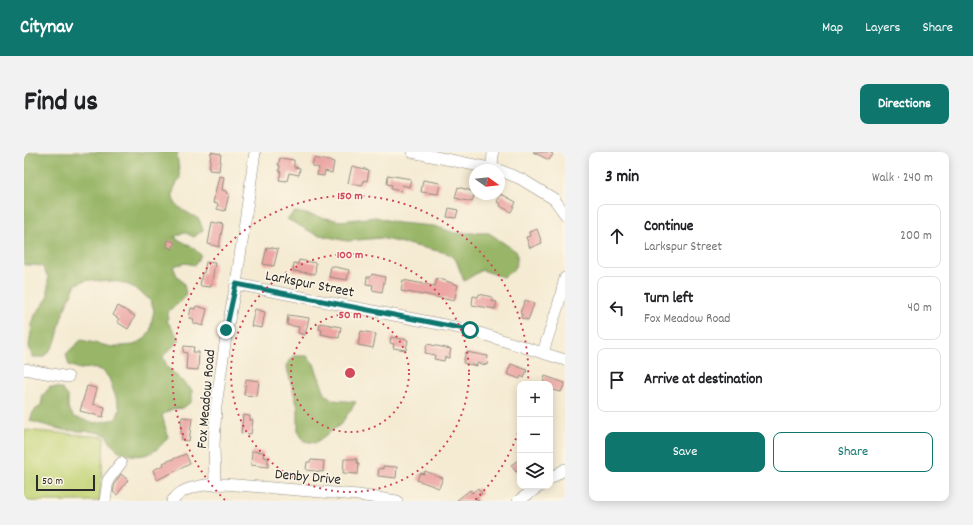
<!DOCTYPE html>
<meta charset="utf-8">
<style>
body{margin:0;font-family:Dekko,sans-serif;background:#f2f2f2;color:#202124}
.controls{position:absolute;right:12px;bottom:12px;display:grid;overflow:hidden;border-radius:8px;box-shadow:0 2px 10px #0003}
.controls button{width:36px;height:36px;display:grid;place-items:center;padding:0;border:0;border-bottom:1px solid #e0e0e0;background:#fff;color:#202124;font:20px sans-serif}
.compass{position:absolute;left:445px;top:12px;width:36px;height:36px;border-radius:50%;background:#fff;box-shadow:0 2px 10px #0003;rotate:105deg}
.scale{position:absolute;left:12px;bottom:10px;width:59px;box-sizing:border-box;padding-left:4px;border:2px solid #2b2b2b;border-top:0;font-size:11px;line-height:14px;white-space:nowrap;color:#2b2b2b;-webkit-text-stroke:3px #fcf5e5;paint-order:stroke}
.stop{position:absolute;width:12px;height:12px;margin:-9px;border:3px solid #0f766e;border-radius:50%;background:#fff}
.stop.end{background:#0f766e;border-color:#fff;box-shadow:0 1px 4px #0008}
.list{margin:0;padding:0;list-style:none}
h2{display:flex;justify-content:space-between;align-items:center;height:52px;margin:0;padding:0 16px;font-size:17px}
h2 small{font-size:13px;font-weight:400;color:#757577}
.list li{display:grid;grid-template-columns:26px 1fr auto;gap:12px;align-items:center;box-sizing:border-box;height:64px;margin:0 8px 8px;padding:0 8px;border:1px solid #e0e0e0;border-radius:8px}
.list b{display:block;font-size:15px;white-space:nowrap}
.list p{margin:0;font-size:13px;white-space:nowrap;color:#757577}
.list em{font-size:13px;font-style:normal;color:#757577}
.actions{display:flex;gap:8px;padding:12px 16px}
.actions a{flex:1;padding:9px 0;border:1px solid #0f766e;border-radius:8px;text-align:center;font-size:14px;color:#0f766e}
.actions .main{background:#0f766e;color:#fff}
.icon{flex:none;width:22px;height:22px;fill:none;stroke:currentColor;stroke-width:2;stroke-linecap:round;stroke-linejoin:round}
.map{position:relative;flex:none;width:541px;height:349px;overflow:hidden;border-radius:8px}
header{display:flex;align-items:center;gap:24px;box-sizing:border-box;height:56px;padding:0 20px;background:#0f766e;color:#fff}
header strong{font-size:19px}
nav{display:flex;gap:22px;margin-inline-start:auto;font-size:14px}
.intro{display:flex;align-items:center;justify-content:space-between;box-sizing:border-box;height:96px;padding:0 24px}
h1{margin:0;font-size:28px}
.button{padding:10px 18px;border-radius:8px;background:#0f766e;color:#fff;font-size:14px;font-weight:700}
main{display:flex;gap:24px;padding:0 24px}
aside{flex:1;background:#fff;border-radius:8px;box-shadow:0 2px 10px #0003}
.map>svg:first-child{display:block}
.green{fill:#c2d477;stroke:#768051}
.forest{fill:#99b668;stroke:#62704a}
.building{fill:#eca6a3}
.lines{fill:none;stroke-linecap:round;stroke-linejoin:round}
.minor-casing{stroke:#908b7f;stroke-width:12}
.minor{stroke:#fff;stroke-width:11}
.route{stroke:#0f766e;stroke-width:5}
.ring{fill:none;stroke:#d1495b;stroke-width:2;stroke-dasharray:2 4}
.labels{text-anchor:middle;stroke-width:3;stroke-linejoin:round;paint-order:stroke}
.street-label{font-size:15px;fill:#2b2b2b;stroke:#fcf5e5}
.centre{fill:#d1495b;stroke:#fcf5e5;stroke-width:2}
.ring-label{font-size:12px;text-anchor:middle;font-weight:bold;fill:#d1495b;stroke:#fcf5e5;stroke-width:3;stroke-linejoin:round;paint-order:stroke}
</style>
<header>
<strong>Citynav</strong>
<nav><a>Map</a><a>Layers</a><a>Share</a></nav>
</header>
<div class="intro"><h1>Find us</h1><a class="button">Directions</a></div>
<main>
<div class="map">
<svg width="541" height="349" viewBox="0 0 541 349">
<rect width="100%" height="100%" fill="#fcf5e5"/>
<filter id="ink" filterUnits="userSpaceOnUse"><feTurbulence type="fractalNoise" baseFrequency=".025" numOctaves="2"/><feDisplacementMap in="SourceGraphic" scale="8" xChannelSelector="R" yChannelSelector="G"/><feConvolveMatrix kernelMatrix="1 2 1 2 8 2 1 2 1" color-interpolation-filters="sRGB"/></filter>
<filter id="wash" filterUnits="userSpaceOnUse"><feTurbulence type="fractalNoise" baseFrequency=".012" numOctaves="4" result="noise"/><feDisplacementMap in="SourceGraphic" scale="16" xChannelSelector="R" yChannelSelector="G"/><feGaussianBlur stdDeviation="0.9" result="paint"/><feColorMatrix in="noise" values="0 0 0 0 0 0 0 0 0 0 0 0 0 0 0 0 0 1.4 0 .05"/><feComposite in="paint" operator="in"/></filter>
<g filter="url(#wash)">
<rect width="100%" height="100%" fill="#f5ebd3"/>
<path class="green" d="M0,278L80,285L76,349H0Z"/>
<path class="forest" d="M0,0H155L153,3L156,26C139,50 155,56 175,67L179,78L170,85L160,80L150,85L168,95L177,103L171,113L161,111L149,114L153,124L160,132L162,143L154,152L145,158L143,169L156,188L139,204L143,215L168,238V249L159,256L148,257L138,263L144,285C134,298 125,306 107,303C92,299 90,297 82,283L72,280L39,278L6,269L9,260L17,253L19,243L26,235L37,236L44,244V256L50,265L71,271L92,267L96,257L85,226L78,218L67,216L56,217L45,213L42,202L57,188L88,195L110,193L120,187L126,179L130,158L126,148L118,141L107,134L96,130L63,128L52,132C47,143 42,153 38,164C32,184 36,190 19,205H8L5,194L8,173L11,163L24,146V125L18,114L7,113H0Z
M271,60L317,69L352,65L374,71L410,74L431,81H465L493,100C494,115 491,118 479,125L458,118L440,129L432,108L423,101L356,86L323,89L291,82L263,67Z
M270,204H283L290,212L301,242L309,248L332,250L317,272L291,291L280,289L274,279V256L262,213Z"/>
<g id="blocks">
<path class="building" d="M187,0L197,2L195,19L185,18Z
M509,0H525L529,2L525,8Z
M256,6L270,8V15L276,16L275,23L265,21L263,29L255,28L257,20L255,19L256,13H254Z
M290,6L310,10L308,21L301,19L300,24L293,23L295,16L288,14Z
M328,14L345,18L343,29L340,28L338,34L324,31Z
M364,23L387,27L385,35L378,33L377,39L367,37L368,33L363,32Z
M195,24L200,25L198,38L202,39V41L205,42L201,59L193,57L194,52L189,51Z
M399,28L416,31L414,42L397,40Z
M434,35L451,40L448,50L431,46Z
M477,42L492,50L487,60L476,54L477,52L473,50Z
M425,56L434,58L432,66L423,65Z
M188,70L199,72L195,95L184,92Z
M513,77L518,91L506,96L502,85L506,84L505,80Z
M144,88L151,90L149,97L143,95Z
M243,95L254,97L250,114L239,112Z
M275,108L292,111L291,122L269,119L270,111L274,112Z
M182,110L191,111L187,135L176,134L178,121H180Z
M307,114L325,118L323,128L305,125Z
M348,122L361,125L358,140L348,138L349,133L342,132L343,125H347Z
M413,126L434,133L430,149L399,142V143L377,139L379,128L411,134Z
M455,142L468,145V149L473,150L471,157L448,153L449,144L454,145Z
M501,148L510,152L504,168L497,166L498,162L496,161Z
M94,154L111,164L104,177L93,170L95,167L89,163Z
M172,154L183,157L179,174L169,171L170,167L165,166L167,156L171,157Z
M231,157L241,160L238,176L227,174Z
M264,163L285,166L281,183L274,181L275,175L263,173Z
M296,171L317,175L315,186L297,182L298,178L295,177Z
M337,179L352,182L349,196L334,193Z
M367,185L384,188L382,198L369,196L370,192L366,191Z
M403,192L427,197L425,206L421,205L420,209L410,207L411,203L401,201Z
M160,194L170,195L169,200H175L174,218L162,217L163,201L159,200Z
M442,200L464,204L463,213L453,211V214L439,211Z
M487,212L503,218L500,226L497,224L496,227L483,222Z
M521,224L541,231L537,240L526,237V232H519Z
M222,227L235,229L233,244L220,243Z
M63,234L73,236L69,252L81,255L79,265L56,259Z
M219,263L226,264V268H229L227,282L217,281Z
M158,265L168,266L165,289L158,288V282H157Z
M228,299L240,300L239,305L244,306V315L227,313Z
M162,302L166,312L133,328L129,318L140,313L139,311Z
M320,307H333V311H335L334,322L319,321Z
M496,307V317L492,320L487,313Z
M287,308L300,309L299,320L282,318L283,310H286Z
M359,314L373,315L372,326L354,324L355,316L359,317Z
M401,319L419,326L415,336L393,328L396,321L400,322Z
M97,322L104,328L93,343L89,340L91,331Z
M454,336L458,342L452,346L455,349H432L446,338L448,341Z"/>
</g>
</g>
<g filter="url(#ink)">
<use href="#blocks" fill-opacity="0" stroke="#908b7f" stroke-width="1"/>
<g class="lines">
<defs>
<path id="minor" d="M388,0L475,18
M468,16L469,0
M475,18L497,27L530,47L541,62
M212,132L446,178L541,208
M519,200L534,154L541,126
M0,217L44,225
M526,327L541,317
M191,332L190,294L192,254L203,178L212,132L231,0
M81,349L84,328L97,311
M148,349C151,346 154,342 158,340C170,333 186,332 200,332L334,343L373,349
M494,349L516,334"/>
</defs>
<use href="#minor" class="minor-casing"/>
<use href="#minor" class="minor"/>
</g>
</g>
<g class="lines" filter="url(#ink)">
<path class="route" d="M202,178L212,132L446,178"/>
</g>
<g class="ring">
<circle cx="326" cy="221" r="59"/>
<circle cx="326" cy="221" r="119"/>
<path d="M496 275A178 178 0 0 1 451 348M201 348A178 178 0 1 1 504 232"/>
</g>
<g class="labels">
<g class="street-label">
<text transform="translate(286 131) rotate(11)" y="5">Larkspur Street</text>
<text transform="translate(181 247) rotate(-85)" y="5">Fox Meadow Road</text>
<text transform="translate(284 324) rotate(5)" y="5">Denby Drive</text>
</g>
</g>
<circle cx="326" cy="221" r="6" class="centre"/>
<g class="ring-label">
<text x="326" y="47">150 m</text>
<text x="326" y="106">100 m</text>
<text x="326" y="166">50 m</text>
</g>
</svg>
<div class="controls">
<button>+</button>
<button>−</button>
<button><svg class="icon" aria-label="layers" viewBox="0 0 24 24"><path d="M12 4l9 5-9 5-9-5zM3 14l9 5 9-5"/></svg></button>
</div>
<svg class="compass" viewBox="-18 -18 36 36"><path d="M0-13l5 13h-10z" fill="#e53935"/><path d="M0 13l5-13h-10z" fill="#757577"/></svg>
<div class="scale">50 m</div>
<div class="stop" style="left:446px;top:178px"></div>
<div class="stop end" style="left:202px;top:178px"></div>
</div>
<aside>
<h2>3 min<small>Walk · 240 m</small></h2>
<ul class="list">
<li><svg class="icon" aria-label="ahead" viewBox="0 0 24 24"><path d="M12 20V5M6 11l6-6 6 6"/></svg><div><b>Continue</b><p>Larkspur Street</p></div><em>200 m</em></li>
<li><svg class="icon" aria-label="left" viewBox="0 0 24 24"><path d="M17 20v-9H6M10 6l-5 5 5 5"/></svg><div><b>Turn left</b><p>Fox Meadow Road</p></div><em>40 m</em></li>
<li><svg class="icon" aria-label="arrive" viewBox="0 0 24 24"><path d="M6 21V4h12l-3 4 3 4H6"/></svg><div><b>Arrive at destination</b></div></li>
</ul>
<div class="actions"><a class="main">Save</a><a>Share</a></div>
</aside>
</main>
